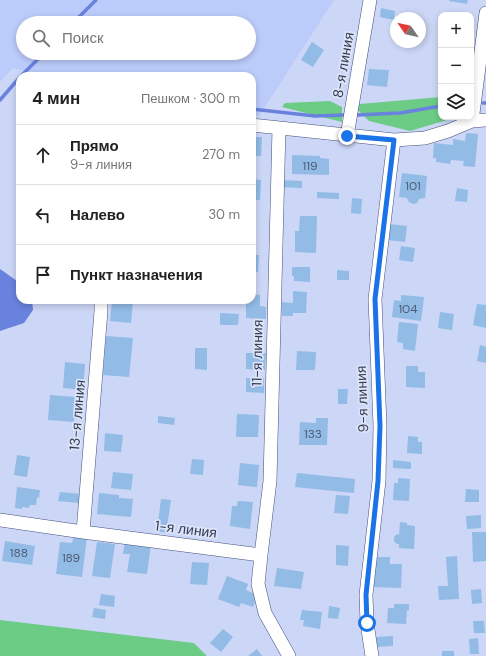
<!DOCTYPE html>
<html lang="ru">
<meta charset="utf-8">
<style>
body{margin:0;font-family:"DM Sans",sans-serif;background:#f2f2f2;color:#222}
.controls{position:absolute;right:12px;top:12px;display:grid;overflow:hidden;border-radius:8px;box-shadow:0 2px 6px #0003}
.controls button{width:36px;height:36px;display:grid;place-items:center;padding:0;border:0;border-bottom:1px solid #e0e0e0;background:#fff;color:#222;font:20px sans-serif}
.compass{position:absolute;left:390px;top:12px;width:36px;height:36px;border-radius:50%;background:#fff;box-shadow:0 2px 6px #0003;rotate:304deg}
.stop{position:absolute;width:12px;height:12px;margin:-9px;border:3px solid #1a73e8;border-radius:50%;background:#fff}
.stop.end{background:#1a73e8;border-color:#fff;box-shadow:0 1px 4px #0008}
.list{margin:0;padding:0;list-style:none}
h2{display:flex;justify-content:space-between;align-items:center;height:52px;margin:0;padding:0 16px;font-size:17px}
h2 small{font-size:13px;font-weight:400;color:#767676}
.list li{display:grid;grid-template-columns:26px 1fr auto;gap:12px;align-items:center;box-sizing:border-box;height:60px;padding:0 16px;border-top:1px solid #e0e0e0}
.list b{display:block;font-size:15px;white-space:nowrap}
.list p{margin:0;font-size:13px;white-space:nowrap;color:#767676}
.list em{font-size:13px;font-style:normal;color:#767676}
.icon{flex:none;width:22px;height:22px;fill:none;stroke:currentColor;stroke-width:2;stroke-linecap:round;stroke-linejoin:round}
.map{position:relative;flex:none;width:486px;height:656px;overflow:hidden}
.search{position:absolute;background:#fff;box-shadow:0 2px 6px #0003;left:16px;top:16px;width:240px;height:44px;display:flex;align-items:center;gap:10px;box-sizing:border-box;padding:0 14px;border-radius:22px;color:#767676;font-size:15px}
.panel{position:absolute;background:#fff;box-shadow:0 2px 6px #0003;left:16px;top:72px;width:240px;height:232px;border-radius:12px}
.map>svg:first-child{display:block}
.built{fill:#bbcbfa;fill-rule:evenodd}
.green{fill:#6ccc85}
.water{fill:#6982dd}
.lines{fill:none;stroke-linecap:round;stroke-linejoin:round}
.stream{stroke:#6982dd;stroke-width:3.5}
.building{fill:#92bbe6}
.street-casing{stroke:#43507c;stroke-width:14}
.street{stroke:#fff;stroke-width:13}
.route{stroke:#1a73e8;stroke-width:5}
.labels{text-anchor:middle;stroke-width:3.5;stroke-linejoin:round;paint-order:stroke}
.number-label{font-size:12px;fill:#4c5c76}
.street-label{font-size:14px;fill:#353c51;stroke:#dce4f9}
</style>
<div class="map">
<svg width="486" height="656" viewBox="0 0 486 656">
<rect width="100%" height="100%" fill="#ccd6f6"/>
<path class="built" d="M0,0H334L259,116L252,115V76H48L13,68L0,82ZM23,23H249V53H23Z"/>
<path class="green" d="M441,97V117H457L410,131L369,121L356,108L360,104Z
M330,101L342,107V122L282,107L285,103Z
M0,620L194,643L207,656H0Z"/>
<path class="water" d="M0,269L20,283V300H32L33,310L24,323L0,331Z"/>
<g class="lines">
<path class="stream" d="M73,23L96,0
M23,75L31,76
M21,76L44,53
M0,100L20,77
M483,103H486
M252,109L315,116L345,115
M357,115L400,113L441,106"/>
</g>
<path class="building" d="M449,0H468L467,4L449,1Z
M381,8L395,11L394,20L380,17Z
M312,42L324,50L313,67L301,60Z
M369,69L389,70L387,87L367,85Z
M466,133L478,134L475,167L463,166L464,161L451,160L450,164L436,162V158H433L434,143L453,145V139L465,141Z
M252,137H262L261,156H252Z
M292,155L320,156V158L329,159V175L292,174Z
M402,173L427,176L425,198L419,199L417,203L413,204L409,202L407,198L399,197Z
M252,179L261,180L260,200H252Z
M280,180L302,181V188L280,187Z
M457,188L468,190L467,202L455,201Z
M317,192L339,193V199L317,198Z
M352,198L362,199L361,214L351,213Z
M300,216H317L316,253L295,252V231H299Z
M252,219H256L255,238H252Z
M389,224L407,226L405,242L387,240Z
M401,246L415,248L413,262L399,260Z
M252,255H259L258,272H252Z
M292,267H310V282L294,281V276H292Z
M337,270L349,271V280H337Z
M293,291L307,292L306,313H293V316H282V302L293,303Z
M252,294L260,295V306L266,307V319L246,318V300H252Z
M401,295L424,297L421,321L392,317L394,300L401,301Z
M112,300L133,301L131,323L110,321Z
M477,304L486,305V328L473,325Z
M440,312L454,314L452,330L438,328Z
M220,313L239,314L238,325H220Z
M399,322L418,324L415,351L403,349V343L397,342Z
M106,336L133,338L129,377L103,375Z
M480,345L486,347V363L477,361Z
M195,348H207V370L195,369Z
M297,351L316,352L315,370H296Z
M246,353H266L265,370L246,369Z
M65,362L85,364L83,390L63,388Z
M406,366H418V372H425V388L406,387Z
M246,378H264V393L246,392Z
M338,389H348L347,404H338Z
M50,395L76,397L74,422L48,420Z
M237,414L259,415L258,437H236Z
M158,416L175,418L174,425L158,423Z
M316,418H328L327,445H299L300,422L316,423Z
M105,433L123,435L121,452L104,451Z
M408,436L418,437V442H422V454L407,453Z
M17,455L30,457L27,477L14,475Z
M192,459L204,460L203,475L190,474Z
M393,460L411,462V469L393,468Z
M240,463L259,465L257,487L238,485Z
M113,472L133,474L131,490L111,488Z
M297,473L355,479L354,493L295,487Z
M398,478L410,479L409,501L393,500L394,483H398Z
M17,487L40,490L39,498L37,497L36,505H30L29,508L22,507V509L15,508Z
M466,489L479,490V502H465Z
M60,492L81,494L79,503L58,501Z
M99,493L119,495V498L133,499L131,517L97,514Z
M336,495L350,496L348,514L334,513Z
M161,499L171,500L166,533L157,531Z
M238,501L253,502L250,529L230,526L232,506H237Z
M481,515V528L467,529L466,516Z
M400,522L407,523V525L415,526L414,549L399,548V544H397L394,541V537L397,534L399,535Z
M472,532H486V561L473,562Z
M74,535L87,537L82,577L56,574L60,542L72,543Z
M5,541L35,546L32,565L2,561Z
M125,541L151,544L147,574L127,572L130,554H123Z
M97,542L115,544L110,578L92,576Z
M336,545L349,546L348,566L336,565Z
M457,556L459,599L439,600L438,586H448L446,557Z
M374,557H390V564H402L401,588L373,587Z
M192,562L209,563L207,585L190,584Z
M277,568L304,572L301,589L274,586Z
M227,576L248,584L246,590L258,595L253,607L241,603L239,607L218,599Z
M481,589L482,603L472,604L471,590Z
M101,594L115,596L114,607L99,605Z
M394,604H409V610H407L406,624L387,623L388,608H394Z
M329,606L340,608L338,619L328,618Z
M94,608L106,610L105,619L92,617Z
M302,610L322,612L320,629L303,626L304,620H300Z
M473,621H484L485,633H474Z
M223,629L233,637L221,652L210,643Z
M393,636V646L376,647V637Z
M478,638L479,654H470L469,639Z
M257,649L262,656H248Z
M442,651H454V656H442Z"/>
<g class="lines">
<defs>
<path id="street" d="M472,121L486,13
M252,125L394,140L425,138L448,131L472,121L486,120
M347,136L370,0
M0,520L83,532L261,555L258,584L265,613L289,656
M83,532L101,311V300
M261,555L270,481L279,128
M372,656L367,623L366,595L379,481L380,426L375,299L394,140"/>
</defs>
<use href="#street" class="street-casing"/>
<use href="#street" class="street"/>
</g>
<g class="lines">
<path class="route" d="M347,136L394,140L375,299L380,426L378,481L366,595L367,623"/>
</g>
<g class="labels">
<g class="number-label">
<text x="310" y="170">119</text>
<text x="413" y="190">101</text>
<text x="408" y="313">104</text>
<text x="313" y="438">133</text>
<text x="19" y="557">188</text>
<text x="71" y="562">189</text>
</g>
<g class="street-label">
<text transform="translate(343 65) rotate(-80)" y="5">8-я линия</text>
<text transform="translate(257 353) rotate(-89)" y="5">11-я линия</text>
<text transform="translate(362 399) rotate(-92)" y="5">9-я линия</text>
<text transform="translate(77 415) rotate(-85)" y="5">13-я линия</text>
<text transform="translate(186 529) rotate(7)" y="5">1-я линия</text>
</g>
</g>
</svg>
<div class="controls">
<button>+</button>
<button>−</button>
<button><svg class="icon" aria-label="layers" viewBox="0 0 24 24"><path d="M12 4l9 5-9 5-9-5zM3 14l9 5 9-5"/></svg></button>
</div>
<svg class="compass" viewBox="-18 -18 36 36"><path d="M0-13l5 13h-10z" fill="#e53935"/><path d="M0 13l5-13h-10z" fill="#767676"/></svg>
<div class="stop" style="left:367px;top:623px"></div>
<div class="stop end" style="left:347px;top:136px"></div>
<div class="search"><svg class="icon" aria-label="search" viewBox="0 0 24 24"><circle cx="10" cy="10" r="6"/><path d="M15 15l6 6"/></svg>Поиск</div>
<section class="panel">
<h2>4 мин<small>Пешком · 300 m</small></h2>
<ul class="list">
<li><svg class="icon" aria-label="ahead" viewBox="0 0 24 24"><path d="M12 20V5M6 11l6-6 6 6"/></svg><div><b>Прямо</b><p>9-я линия</p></div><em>270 m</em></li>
<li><svg class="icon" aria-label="left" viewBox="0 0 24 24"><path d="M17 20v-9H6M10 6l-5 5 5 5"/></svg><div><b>Налево</b></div><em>30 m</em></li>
<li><svg class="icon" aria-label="arrive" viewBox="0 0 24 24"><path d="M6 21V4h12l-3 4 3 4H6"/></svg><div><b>Пункт назначения</b></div></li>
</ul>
</section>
</div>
